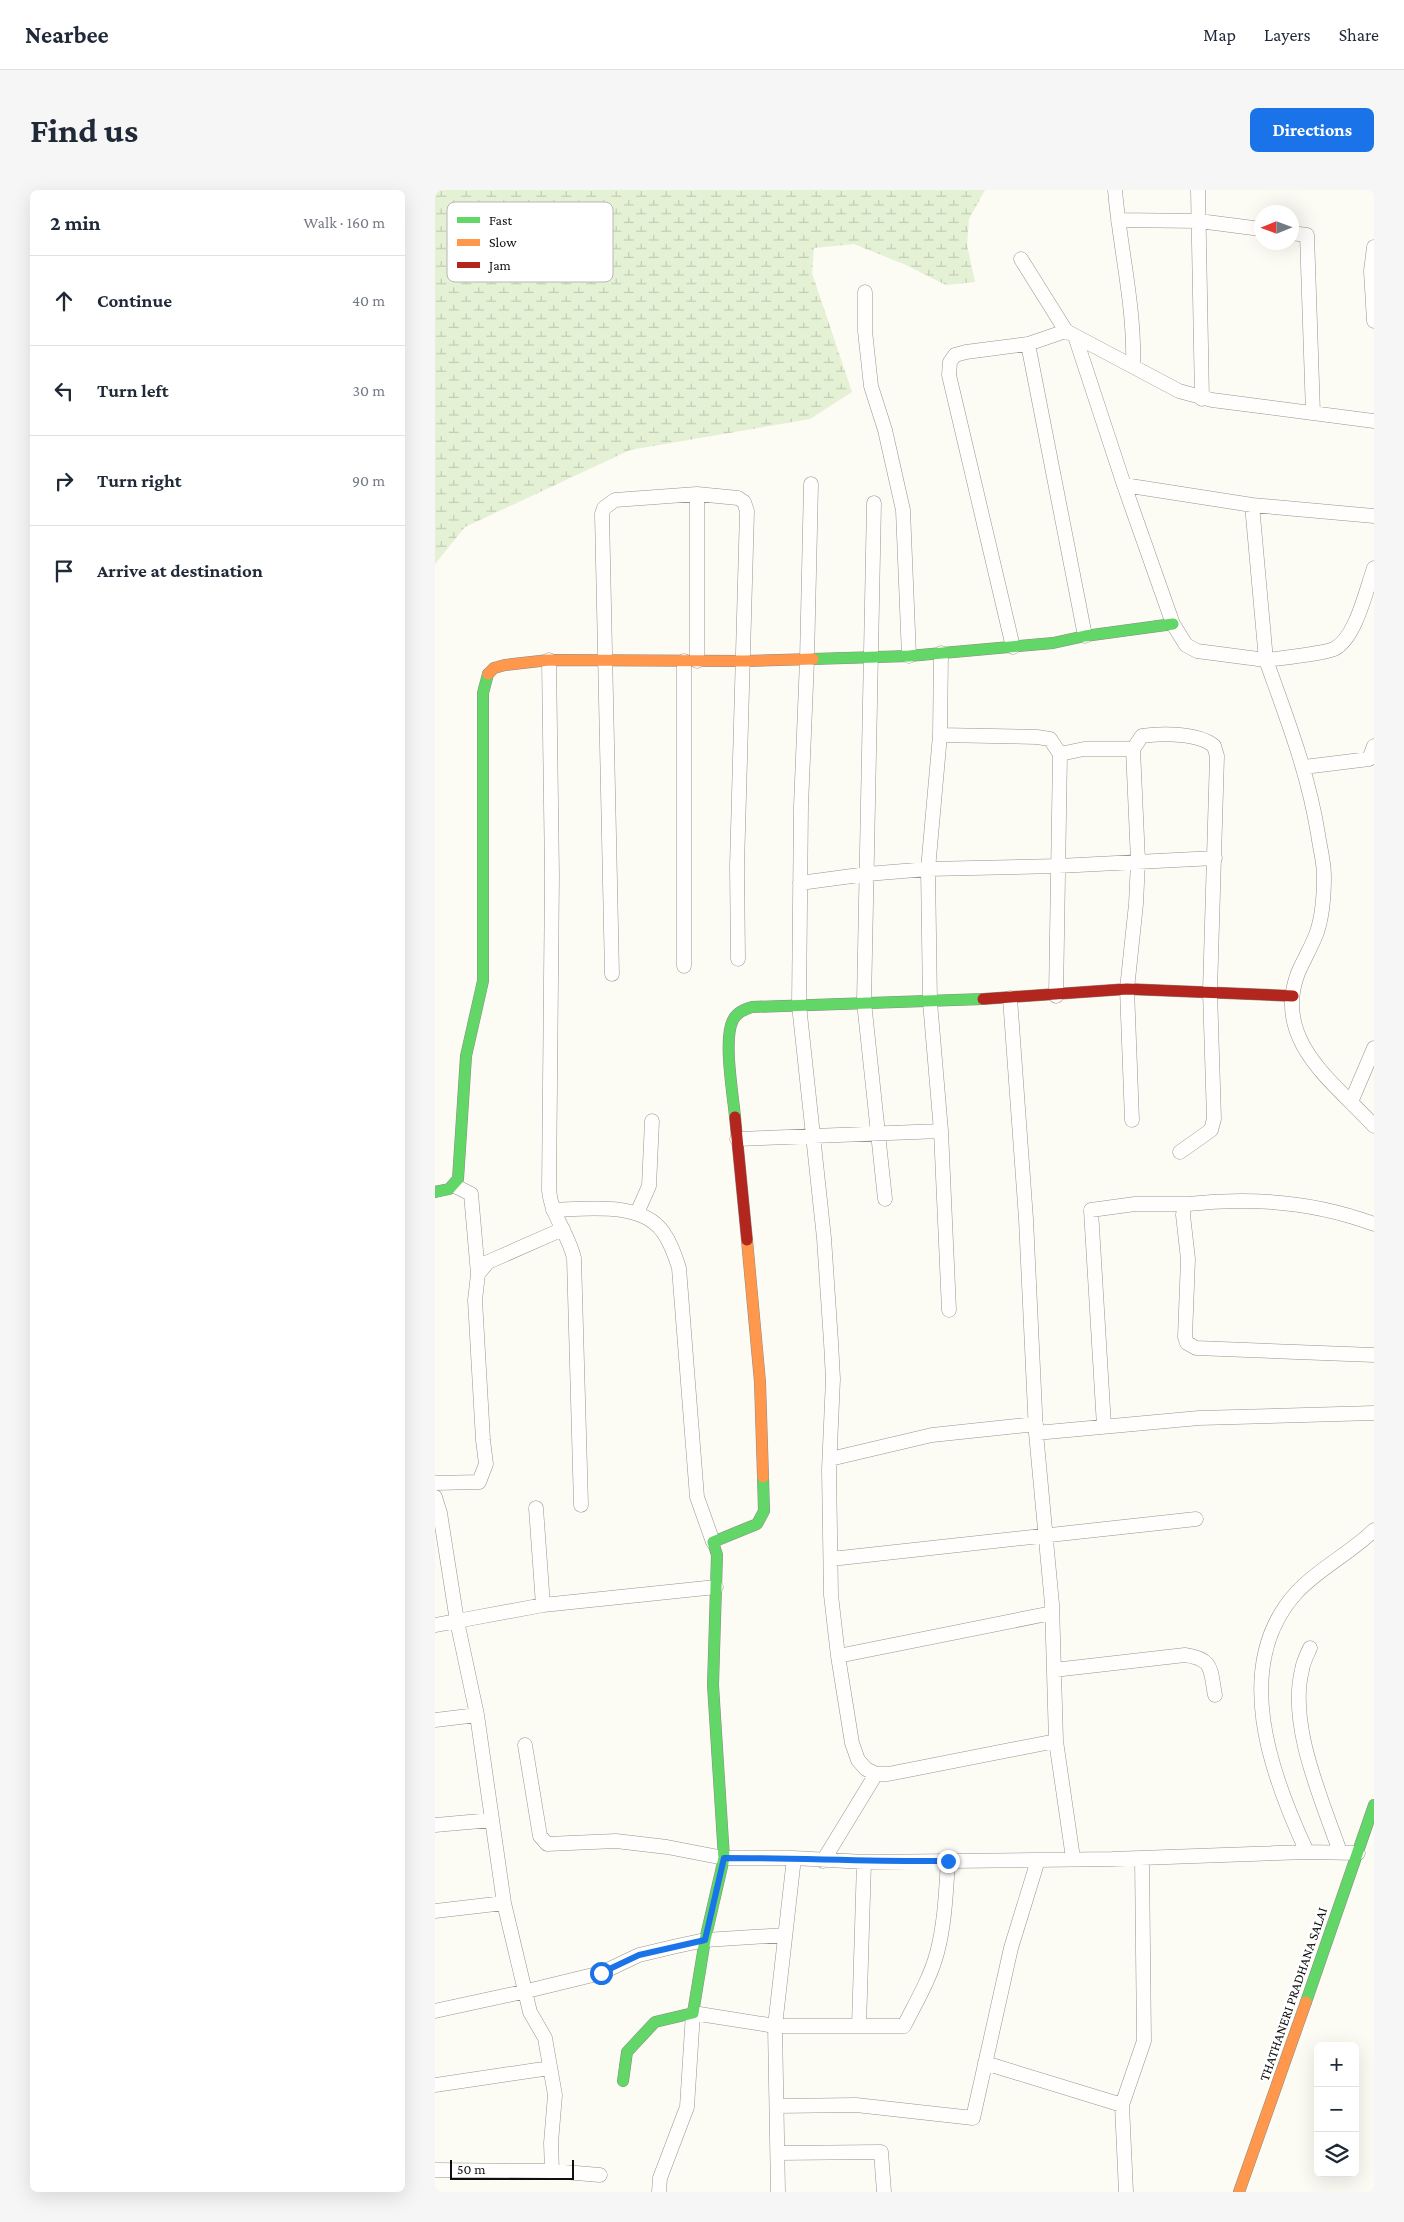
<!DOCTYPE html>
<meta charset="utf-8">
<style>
body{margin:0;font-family:"Crimson Pro",serif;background:#f6f6f7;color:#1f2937}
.controls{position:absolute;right:15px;bottom:15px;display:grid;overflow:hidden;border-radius:8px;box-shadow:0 5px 20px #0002}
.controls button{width:45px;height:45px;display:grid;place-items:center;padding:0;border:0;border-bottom:1px solid #e0e1e3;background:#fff;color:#1f2937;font:25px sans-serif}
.compass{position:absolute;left:819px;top:15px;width:45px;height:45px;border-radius:50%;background:#fff;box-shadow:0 5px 20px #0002;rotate:269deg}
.scale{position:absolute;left:15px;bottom:12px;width:124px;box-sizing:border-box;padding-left:5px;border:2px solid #0f0f0f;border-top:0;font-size:14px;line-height:18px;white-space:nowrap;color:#0f0f0f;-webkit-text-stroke:4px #fff;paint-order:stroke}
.stop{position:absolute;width:15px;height:15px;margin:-11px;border:4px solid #1a73e8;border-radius:50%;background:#fff}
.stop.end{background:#1a73e8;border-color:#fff;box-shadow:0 1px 5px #0008}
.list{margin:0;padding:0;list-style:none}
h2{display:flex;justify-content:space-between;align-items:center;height:65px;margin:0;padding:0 20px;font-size:21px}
h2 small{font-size:16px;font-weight:400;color:#747a83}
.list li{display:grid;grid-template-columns:32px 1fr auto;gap:15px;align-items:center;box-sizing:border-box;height:90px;padding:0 20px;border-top:1px solid #e0e1e3}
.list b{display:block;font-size:19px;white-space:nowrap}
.list em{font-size:16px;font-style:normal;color:#747a83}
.icon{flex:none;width:28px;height:28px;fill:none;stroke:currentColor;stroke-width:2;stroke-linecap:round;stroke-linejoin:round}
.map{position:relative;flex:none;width:939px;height:2002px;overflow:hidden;border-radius:8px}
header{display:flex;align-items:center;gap:30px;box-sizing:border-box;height:70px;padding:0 25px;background:#fff;border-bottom:1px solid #e0e1e3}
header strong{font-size:24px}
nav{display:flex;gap:28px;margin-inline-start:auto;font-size:18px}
.intro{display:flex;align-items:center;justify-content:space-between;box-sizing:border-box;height:120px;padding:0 30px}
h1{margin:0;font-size:35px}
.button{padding:12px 22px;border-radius:8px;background:#1a73e8;color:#fff;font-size:18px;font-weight:700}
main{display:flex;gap:30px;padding:0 30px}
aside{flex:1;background:#fff;border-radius:8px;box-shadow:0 5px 20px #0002}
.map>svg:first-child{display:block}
.wetland{fill:url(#wetland-marsh)}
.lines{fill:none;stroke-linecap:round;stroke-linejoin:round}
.street-casing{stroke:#969592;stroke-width:15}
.fast-casing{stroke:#8c8c89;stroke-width:12}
.slow-casing{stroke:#8c8c89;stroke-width:12}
.jam-casing{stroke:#8c8c89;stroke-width:12}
.street{stroke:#fffefd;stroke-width:14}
.fast{stroke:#63d668;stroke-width:11}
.slow{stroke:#ff974d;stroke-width:11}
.jam{stroke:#b3261e;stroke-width:11}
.route{stroke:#1a73e8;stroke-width:6}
.labels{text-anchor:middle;stroke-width:5;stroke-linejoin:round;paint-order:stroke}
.street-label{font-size:14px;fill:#0f0f0f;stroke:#fff}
.key{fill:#fff;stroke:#b7b7b7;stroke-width:1}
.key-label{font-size:14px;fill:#0f0f0f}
</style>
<header>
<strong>Nearbee</strong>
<nav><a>Map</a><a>Layers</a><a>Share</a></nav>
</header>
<div class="intro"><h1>Find us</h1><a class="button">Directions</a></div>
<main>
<aside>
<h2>2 min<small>Walk · 160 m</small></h2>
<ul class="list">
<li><svg class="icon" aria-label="ahead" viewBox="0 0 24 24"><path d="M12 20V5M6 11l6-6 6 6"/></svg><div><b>Continue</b></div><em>40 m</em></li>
<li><svg class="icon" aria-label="left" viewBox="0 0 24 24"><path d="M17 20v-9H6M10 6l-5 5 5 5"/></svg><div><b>Turn left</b></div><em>30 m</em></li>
<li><svg class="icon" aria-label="right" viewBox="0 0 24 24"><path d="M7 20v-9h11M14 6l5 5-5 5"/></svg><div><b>Turn right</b></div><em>90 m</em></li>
<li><svg class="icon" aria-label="arrive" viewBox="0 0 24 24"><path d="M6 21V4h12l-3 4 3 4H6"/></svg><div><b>Arrive at destination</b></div></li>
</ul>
</aside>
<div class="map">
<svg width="939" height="2002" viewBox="0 0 939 2002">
<defs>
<pattern id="wetland-marsh" width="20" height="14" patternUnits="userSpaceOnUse" patternTransform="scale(1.25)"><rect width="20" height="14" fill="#e4f1d4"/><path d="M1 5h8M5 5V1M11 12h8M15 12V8" fill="none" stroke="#c2cdb5"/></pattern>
</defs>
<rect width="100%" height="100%" fill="#fcfbf4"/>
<path class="wetland" d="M0,0H550L534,29L532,55L540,92L511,95L471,75L419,54L379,58L377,83L417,202L375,229L195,260L30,337L0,374Z"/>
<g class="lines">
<defs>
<path id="street" d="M680,0C685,59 700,117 698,176
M763,0L767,209
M683,30L764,31L826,39
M856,43L872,45L878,223
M939,57L936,81L939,131
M586,69L631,141L744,201L777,210L939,231
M430,102V141L436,196L450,240L468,320L474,466
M640,146L689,295L738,434L751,455L762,461L831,470C852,529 873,582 883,644C885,658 889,672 889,686C889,704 888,724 882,742C877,756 869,769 863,783C837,851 900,893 939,936
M593,154L650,446
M376,294L372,470L366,616L364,815L389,1048L396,1152L398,1189L394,1279L396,1405L403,1466L417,1553L423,1570L431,1579L441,1584H453L621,1551
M689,295L817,315L939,326
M262,304L303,308L309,312L312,321L302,676L303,769
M439,313L429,812L450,1009
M817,315L831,470C846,468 887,464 899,459C921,448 931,400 939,378
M578,457L514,185L515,172L520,165L531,162L593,154L631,141
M506,463L505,545L602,547L615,549L625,564L621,806
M114,470L117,685L114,1000C116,1025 133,1043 139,1068L146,1315
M249,471V776
M505,545L493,679L495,812L506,941L514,1120
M625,564L649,559H698
M869,577L934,569L939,556
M365,693L432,684L493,679L623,676L780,668
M177,784L167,324L169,318L180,310L262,304V471
M575,808L591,1029L601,1243L617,1414L621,1551L638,1668
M916,912L939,858
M697,930L692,799L701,714L703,671L698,559L707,546C727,543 764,543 779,556L782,566L775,801L779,929L776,940L745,962
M302,949L506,941
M20,996L36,1004L43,1084
M118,1020C151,1019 206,1011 228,1042C236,1053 240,1065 244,1078L262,1307L278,1352
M202,1023L214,996L217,931
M939,1034C880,1012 815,1007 753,1014L749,1018L748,1025L753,1069L750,1147L752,1153L761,1158L939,1165
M669,1236L656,1020L700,1014H753
M601,1243L764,1228L939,1223
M395,1269L497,1245L601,1234
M0,1293L44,1292L51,1274L48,1250L40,1110L43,1084L53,1072L128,1039
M0,1307L5,1323L22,1431L0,1435
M101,1318L108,1415
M396,1369L761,1329
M875,1458C872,1465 868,1472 867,1480C853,1535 887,1610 905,1662
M403,1466L617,1423
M619,1480L750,1465C779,1469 775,1480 780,1505
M0,1530L42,1525
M90,1555L105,1646L112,1654L181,1651L232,1657L289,1668H359L429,1672L677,1669L872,1662
M0,1635L57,1630
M923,1663L872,1662C836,1585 795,1475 862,1402C884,1378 916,1363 939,1340
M388,1671L441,1584
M0,1721L69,1713
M0,1821L92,1801L166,1783L204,1765L242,1756L270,1750L350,1745
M424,1836L429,1672
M550,1873L687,1915
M0,1895L115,1878
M342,1916L421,1915L538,1928L576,1758L603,1670
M343,1963L446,1962L449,2002
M0,1980L117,1981L116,1953L120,1905L110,1848L95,1822L69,1713L42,1525L22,1431L108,1415L281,1397
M117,1981L165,1985
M224,2002L225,1988L252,1917L258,1823L340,1836H469C481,1812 495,1789 502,1763C510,1733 511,1701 513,1671
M343,2002L340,1836L359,1668
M691,2002L687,1915L709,1851L707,1668"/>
<path id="fast" d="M378,469L474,466L618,453L650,446L738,434
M300,927C298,904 288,849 298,830C302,822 309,820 317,817L548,809
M0,1002L14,999L23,989L31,866L48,791V503L53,484
M871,1812L939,1615
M188,1891L192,1862L220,1832L258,1823L270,1750L289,1668L278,1495L282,1365L278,1352L322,1334L329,1321L328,1287"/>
<path id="slow" d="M53,484L59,478L70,475L114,470L309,471L378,469
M312,1050L325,1192L328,1287
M804,2002L871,1812"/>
<path id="jam" d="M548,809L692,799L858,806
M300,927L312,1050"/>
</defs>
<use href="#street" class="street-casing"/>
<use href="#fast" class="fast-casing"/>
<use href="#slow" class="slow-casing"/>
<use href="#jam" class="jam-casing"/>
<use href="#street" class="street"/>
<use href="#fast" class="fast"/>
<use href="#slow" class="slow"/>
<use href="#jam" class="jam"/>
</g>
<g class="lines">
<path class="route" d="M166,1783L204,1765L270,1750L289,1668C364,1668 438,1672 513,1671"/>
</g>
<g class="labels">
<g class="street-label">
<text transform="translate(858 1804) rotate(-71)" y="5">THATHANERI PRADHANA SALAI</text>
</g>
</g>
<rect x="12" y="12" width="166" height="80" rx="8" class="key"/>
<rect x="22" y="27" width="23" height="6" fill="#63d668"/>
<rect x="22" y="49" width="23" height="7" fill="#ff974d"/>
<rect x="22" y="72" width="23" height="6" fill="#b3261e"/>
<g class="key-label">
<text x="54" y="35">Fast</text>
<text x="54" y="57">Slow</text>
<text x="54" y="80">Jam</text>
</g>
</svg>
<div class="controls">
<button>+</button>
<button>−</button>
<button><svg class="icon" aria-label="layers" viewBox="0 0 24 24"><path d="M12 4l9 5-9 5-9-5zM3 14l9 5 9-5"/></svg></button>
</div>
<svg class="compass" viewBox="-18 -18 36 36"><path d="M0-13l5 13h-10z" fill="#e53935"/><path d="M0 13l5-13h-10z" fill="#747a83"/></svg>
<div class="scale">50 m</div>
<div class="stop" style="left:166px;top:1783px"></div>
<div class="stop end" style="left:513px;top:1671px"></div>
</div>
</main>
